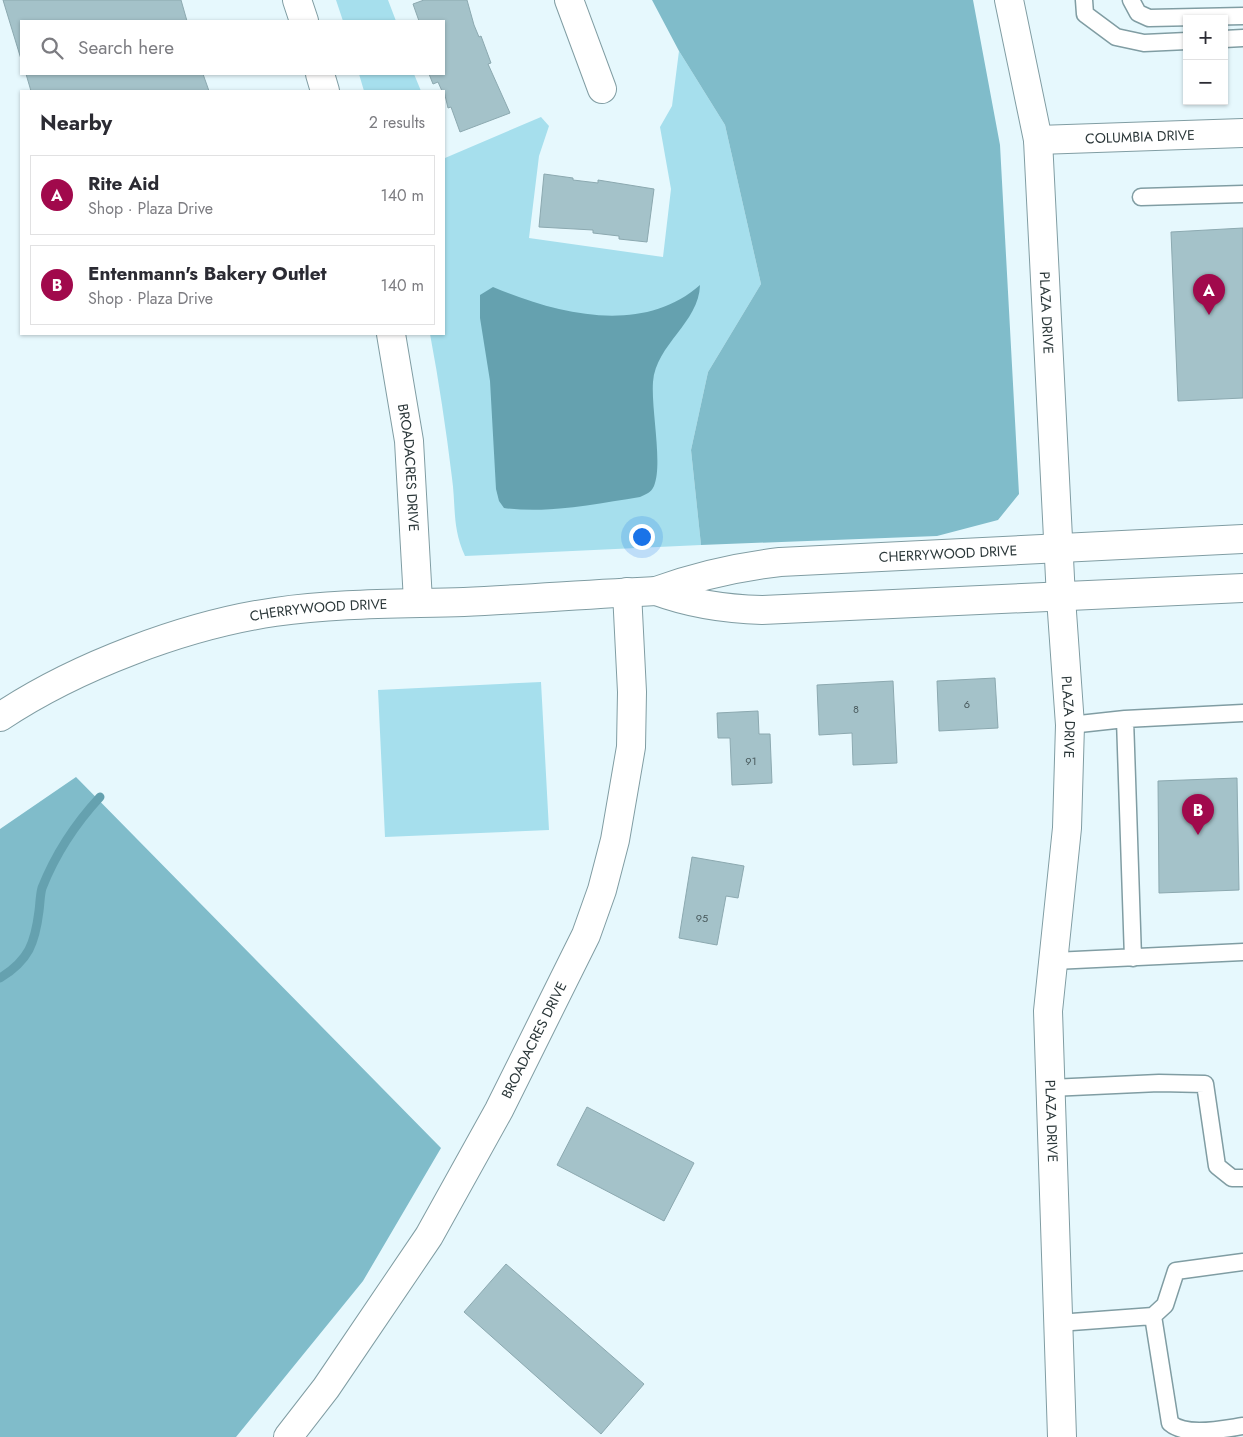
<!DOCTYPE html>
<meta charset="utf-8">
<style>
body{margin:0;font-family:Jost,sans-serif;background:#f2f2f3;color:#2b2b33}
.controls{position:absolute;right:15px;top:15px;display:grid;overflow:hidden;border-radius:0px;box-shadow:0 1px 4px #0004}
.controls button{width:45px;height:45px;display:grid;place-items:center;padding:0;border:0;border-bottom:1px solid #e1e1e2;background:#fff;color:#2b2b33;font:25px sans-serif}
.you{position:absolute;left:641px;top:536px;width:18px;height:18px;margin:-12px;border:4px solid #fff;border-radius:50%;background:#1a73e8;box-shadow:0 0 0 8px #1a73e833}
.badge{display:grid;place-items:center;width:32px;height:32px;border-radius:50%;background:#a1094c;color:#fff;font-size:16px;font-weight:700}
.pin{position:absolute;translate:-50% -41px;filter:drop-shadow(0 1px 2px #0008)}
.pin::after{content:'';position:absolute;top:26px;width:18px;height:15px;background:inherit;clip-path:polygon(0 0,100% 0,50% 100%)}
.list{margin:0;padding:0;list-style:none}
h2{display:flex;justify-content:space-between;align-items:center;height:65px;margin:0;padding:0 20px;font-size:21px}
h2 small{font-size:16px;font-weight:400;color:#7c7c81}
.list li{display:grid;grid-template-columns:32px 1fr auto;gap:15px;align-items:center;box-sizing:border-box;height:80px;margin:0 10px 10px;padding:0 10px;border:1px solid #e1e1e2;border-radius:0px}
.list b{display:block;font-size:19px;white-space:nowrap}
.list p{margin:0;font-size:16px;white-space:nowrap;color:#7c7c81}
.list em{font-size:16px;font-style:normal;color:#7c7c81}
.icon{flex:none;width:28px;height:28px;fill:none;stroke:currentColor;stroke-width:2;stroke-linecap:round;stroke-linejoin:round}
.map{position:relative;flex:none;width:1243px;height:1437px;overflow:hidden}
.search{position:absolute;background:#fff;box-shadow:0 1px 4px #0004;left:20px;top:20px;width:425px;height:55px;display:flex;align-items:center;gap:12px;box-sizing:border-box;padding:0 18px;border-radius:0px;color:#7c7c81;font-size:19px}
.panel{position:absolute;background:#fff;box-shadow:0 1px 4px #0004;left:20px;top:90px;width:425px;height:245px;border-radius:0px}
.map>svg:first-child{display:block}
.green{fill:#a6dfed}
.forest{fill:#80bcca}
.water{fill:#65a1af}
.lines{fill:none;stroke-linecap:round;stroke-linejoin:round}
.stream{stroke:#65a1af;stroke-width:9}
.building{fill:#a4c2c9;stroke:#8ca9b0}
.service-casing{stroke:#809da3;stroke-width:19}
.minor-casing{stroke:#809da3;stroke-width:30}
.service{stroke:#fff;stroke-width:16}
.minor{stroke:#fff;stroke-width:28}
.labels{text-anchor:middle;stroke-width:4;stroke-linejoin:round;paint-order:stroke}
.number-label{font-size:11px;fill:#495a5d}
.street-label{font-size:14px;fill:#2b3739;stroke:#fff}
</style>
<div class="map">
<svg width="1243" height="1437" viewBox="0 0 1243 1437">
<rect width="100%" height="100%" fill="#e6f8fd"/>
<path class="green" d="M336,0H388L396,21H343Z
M679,51L725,125L761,284L708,372L691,450L701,545L465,556C452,528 456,507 452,478C446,429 439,382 430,334H444V156L445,158L541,117L549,126L539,156L529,238L663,257L671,189L660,127L672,106Z
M359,74H414L421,91H364Z
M541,682L549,830L385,837L378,690Z"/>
<path class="forest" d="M652,0H973L1000,145L1019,494L998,520L937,536L701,545L691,450L708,372L761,284L725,125L679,51Z
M76,777L441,1148L363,1281L236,1437H0V829Z"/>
<path class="water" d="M700,285C699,323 656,344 653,382C651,410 663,464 654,486C651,493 646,494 640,497C595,504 549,514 504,508L499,501L496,489L490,381L480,318V295L493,287C557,314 642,336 700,285Z"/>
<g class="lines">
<path class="stream" d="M0,978C29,960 35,943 39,911C40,904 40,895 42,888C55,855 76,823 100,797"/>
</g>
<path class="building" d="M3,0H181L187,21H21V59Z
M424,0H467L474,25L479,37L481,36L491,63L488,64L510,113L460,132L451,107L448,108L444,91H442L438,82L433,84L429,74H444V21H419L413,4Z
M26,74H203L209,91H31Z
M544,174L573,178V180L598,183V180L654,189L647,242L619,239V236L593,233V230L539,227Z
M1243,228V398L1178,401L1171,232Z
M995,678L998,728L939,731L937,681Z
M893,681L897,763L853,765L852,733L819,735L817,685Z
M758,711L759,734H770L772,783L732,785L730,738H718L717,713Z
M1237,778L1239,890L1159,893L1158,781Z
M692,857L744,866L738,898L726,896L717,945L679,938Z
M587,1107L694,1163L664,1221L557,1165Z
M506,1264L644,1384L601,1434L464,1312Z"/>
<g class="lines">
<defs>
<path id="service" d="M1084,0L1085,14L1116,37L1144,43L1187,41
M1131,0L1138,13L1149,18L1243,16
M1224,39L1243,38
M1141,197L1243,194
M1125,719L1133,958
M1070,725L1125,719L1243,713
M1054,961L1243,952
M1050,1088L1159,1083L1205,1084L1217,1166L1232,1178H1243
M1153,1316L1170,1423C1186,1437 1222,1429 1243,1426
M1058,1323L1153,1316L1165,1305L1176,1271L1243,1262"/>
<g id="minor">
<path d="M297,0L304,21"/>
<path d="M569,0L602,89"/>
<path id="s1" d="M1009,0L1038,140L1061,598L1070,725L1067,828L1048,1011L1062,1437"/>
<path d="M320,74L325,91"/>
<path id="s2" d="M1038,140L1243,133"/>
<path id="s3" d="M391,334L409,441L418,601"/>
<path d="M656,591C691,604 725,609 762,610L1243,588"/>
<path id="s4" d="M0,717C75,667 185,625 275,612C337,603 400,604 464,602C528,599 592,594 656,591C697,576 737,567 780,562L1243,539"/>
<path id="s5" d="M288,1437L326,1388L429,1236L499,1110L586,935L602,890L615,840L631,747L632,692L627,592"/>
</g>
</defs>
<use href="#service" class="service-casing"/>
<use href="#minor" class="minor-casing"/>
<use href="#service" class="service"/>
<use href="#minor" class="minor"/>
</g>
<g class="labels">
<g class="number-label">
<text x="967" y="708">6</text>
<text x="856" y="713">8</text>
<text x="751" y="765">91</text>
<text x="702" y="922">95</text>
</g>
<g class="street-label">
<text dy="5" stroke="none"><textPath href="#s2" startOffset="102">COLUMBIA DRIVE</textPath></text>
<text dy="5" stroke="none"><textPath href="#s1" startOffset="316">PLAZA DRIVE</textPath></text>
<text dy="5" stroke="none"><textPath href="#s3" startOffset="135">BROADACRES DRIVE</textPath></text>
<text dy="5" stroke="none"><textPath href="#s4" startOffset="974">CHERRYWOOD DRIVE</textPath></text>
<text dy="5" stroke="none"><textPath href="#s4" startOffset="340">CHERRYWOOD DRIVE</textPath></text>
<text dy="5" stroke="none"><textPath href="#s1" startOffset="721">PLAZA DRIVE</textPath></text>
<text dy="5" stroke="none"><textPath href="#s5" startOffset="468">BROADACRES DRIVE</textPath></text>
<text dy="5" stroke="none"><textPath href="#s1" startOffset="1126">PLAZA DRIVE</textPath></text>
</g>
</g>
</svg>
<div class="controls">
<button>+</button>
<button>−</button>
</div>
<div class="you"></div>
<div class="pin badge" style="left:1209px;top:315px">A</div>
<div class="pin badge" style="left:1198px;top:835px">B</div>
<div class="search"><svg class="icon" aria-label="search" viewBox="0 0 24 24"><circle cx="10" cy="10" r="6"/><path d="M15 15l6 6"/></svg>Search here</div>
<section class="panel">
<h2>Nearby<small>2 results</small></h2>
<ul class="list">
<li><span class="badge">A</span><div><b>Rite Aid</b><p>Shop · Plaza Drive</p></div><em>140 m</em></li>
<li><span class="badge">B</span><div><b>Entenmann's Bakery Outlet</b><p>Shop · Plaza Drive</p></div><em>140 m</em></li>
</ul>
</section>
</div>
